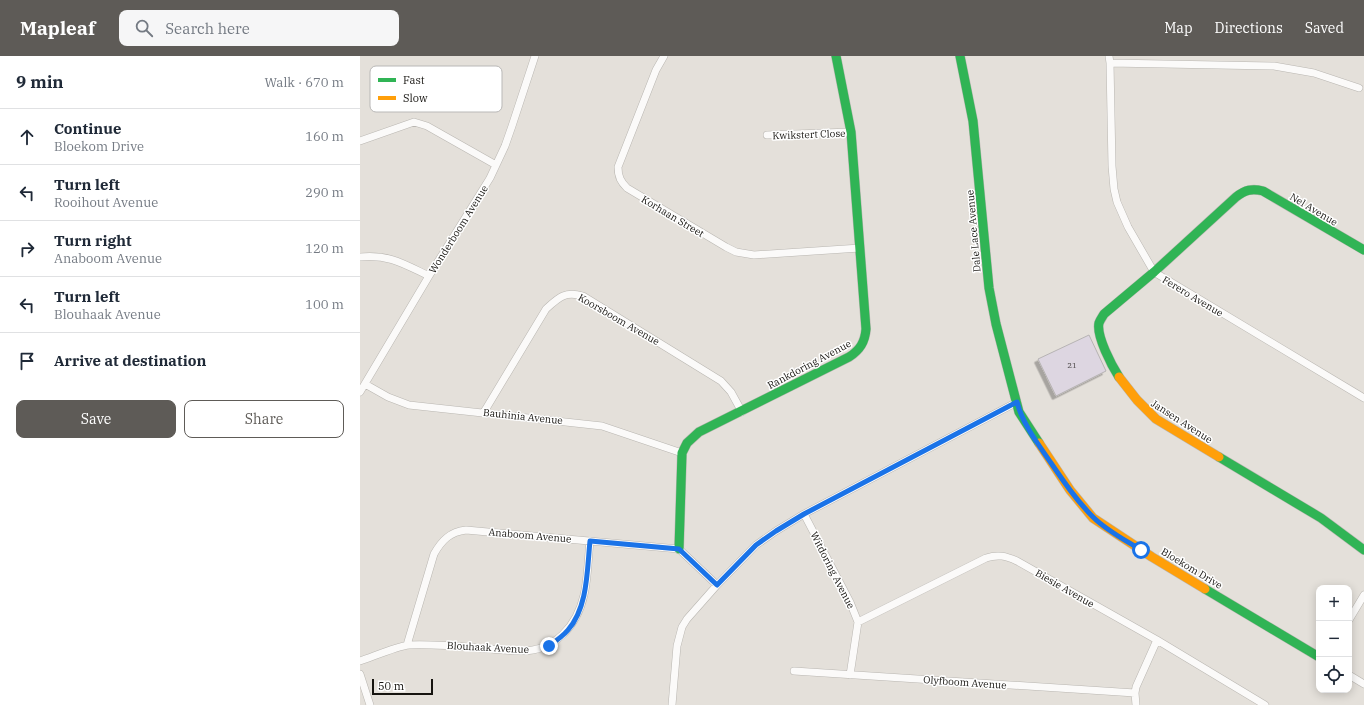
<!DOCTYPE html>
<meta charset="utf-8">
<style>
body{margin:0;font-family:"IBM Plex Serif",serif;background:#f6f6f7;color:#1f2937}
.controls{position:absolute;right:12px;bottom:12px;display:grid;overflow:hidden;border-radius:8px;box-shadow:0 2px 10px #0003}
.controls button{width:36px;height:36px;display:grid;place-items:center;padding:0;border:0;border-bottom:1px solid #e0e1e3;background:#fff;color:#1f2937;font:20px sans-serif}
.scale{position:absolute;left:12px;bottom:10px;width:61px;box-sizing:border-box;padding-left:4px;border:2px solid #161410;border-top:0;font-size:11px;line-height:14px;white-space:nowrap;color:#161410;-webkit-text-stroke:3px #fff;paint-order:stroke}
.stop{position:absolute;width:12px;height:12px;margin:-9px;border:3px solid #1a73e8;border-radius:50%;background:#fff}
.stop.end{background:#1a73e8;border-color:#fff;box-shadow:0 1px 4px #0008}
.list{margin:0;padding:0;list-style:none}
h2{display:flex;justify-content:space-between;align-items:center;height:52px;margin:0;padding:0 16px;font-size:17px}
h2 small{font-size:13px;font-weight:400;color:#747a83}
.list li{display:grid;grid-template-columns:26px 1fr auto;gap:12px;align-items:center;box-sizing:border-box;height:56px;padding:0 16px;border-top:1px solid #e0e1e3}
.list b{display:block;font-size:15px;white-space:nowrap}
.list p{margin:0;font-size:13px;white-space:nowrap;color:#747a83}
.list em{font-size:13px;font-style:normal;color:#747a83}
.actions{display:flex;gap:8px;padding:12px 16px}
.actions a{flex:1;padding:9px 0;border:1px solid #5e5b57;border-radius:8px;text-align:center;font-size:14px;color:#5e5b57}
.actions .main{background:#5e5b57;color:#fff}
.icon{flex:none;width:22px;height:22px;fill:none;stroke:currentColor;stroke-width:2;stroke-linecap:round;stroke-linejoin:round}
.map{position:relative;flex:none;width:1004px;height:649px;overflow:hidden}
header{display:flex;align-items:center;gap:24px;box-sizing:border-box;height:56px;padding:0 20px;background:#5e5b57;color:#fff}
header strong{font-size:19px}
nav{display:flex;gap:22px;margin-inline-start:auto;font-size:14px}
.search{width:280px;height:36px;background:#f6f6f7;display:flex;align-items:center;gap:10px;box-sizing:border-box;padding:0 14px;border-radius:8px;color:#747a83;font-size:15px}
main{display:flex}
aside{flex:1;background:#fff}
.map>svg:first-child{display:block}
.building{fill:#ddd6e1;stroke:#b6b3b3;filter:url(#shadow)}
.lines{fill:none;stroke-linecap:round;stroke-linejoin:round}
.street-casing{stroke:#b9b6b1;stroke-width:8}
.fast-casing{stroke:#b9b6b1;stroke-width:10}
.slow-casing{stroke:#b9b6b1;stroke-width:10}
.street{stroke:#fbfaf9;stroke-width:7}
.fast{stroke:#30b455;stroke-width:9}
.slow{stroke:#ff9f0a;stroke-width:9}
.route{stroke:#1a73e8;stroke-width:5}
.labels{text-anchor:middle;stroke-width:3;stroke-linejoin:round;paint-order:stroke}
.number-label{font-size:8px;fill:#484444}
.street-label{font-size:10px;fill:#161410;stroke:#fff}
.key{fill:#fff;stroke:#b9b8b7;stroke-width:1}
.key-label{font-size:11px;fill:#161410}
</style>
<header>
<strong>Mapleaf</strong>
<div class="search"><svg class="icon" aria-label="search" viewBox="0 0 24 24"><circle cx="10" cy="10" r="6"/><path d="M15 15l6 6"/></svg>Search here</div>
<nav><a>Map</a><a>Directions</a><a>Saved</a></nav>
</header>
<main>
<aside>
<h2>9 min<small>Walk · 670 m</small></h2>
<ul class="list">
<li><svg class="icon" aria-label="ahead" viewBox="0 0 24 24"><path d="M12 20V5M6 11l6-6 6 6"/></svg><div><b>Continue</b><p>Bloekom Drive</p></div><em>160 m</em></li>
<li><svg class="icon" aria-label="left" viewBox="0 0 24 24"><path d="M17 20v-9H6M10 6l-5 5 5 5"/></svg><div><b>Turn left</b><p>Rooihout Avenue</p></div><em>290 m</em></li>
<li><svg class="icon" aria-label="right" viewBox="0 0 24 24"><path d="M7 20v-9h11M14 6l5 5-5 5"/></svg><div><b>Turn right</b><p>Anaboom Avenue</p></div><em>120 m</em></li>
<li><svg class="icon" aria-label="left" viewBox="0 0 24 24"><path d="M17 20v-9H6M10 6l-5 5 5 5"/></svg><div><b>Turn left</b><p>Blouhaak Avenue</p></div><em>100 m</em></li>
<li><svg class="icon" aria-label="arrive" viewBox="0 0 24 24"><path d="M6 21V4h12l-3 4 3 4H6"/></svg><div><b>Arrive at destination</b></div></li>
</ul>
<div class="actions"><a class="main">Save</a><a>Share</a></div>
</aside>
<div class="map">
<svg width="1004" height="649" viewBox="0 0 1004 649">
<defs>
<filter id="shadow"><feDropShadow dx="-3.5" dy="3.5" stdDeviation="0" flood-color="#0004"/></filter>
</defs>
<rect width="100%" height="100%" fill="#e4e0da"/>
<path class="building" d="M729,279L746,315L696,340L678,303Z"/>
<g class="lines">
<defs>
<path id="street" d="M304,0L296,14L258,111C258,121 261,126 267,132L366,191L376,196L394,199L500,192
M749,0L750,7L752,110L754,133L757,146L768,171L794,216L1004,342
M750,7L914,10L954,17L999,32
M407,79L491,76
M0,85L54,66L67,70L136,109
M0,201C29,198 44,208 69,220
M5,328L28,341L49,349L242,370L322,397
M0,336L69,220L130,122L145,90L152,70L175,0
M124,356L186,253C199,241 205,235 223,240L361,325L371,336L382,356
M444,458L490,546L498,566L490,619
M989,564L1004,539
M498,566L626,502C638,498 646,500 657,505L797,584L905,649
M47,589L74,498C82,484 90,476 106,474L319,493L357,529
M0,605C12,601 38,590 49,589C73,588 96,590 119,592C133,593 147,595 161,595C195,595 217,570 224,539C228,522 228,503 230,485
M434,615L775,637
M0,618L10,649
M989,619L1004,628
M312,649L317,590L322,571L327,563L357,529L396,489L416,475L444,458L657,346
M776,649L775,637L776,631L797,584"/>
<path id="fast" d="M600,0L613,65L629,232L636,268L659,356L679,387
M759,321C752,310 736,280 739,267C740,264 743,260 744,258L794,216L876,141C885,134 892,132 903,135L1004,194
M859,401L961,462L1004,494
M319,493L322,397L327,387L339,376L489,301C500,294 505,286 506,273L491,76L476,0
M845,533L959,601"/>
<path id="slow" d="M759,321L777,344L796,363L859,401
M679,387L710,434L733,462L792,501L845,533"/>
</defs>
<use href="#street" class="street-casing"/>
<use href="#fast" class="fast-casing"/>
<use href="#slow" class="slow-casing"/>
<use href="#street" class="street"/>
<use href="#fast" class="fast"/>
<use href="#slow" class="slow"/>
</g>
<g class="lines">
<path class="route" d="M189,590C196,585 203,580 208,574C228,551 227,514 230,485L319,493L357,529L396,489L416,475L444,458L657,346C663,369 678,388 691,407C704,426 717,445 733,461C747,475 765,484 781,494"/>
</g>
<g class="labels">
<g class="number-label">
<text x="712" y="312">21</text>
</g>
<g class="street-label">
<text transform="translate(449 78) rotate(-2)" y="4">Kwikstert Close</text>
<text transform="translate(954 153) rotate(31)" y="4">Nel Avenue</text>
<text transform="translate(313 160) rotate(31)" y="4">Korhaan Street</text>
<text transform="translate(98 173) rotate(-58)" y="4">Wonderboom Avenue</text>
<text transform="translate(613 175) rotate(-95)" y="4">Dale Lace Avenue</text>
<text transform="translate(833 240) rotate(31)" y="4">Ferero Avenue</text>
<text transform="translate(259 263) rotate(30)" y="4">Koorsboom Avenue</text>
<text transform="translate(449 308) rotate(-28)" y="4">Rankdoring Avenue</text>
<text transform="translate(163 360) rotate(6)" y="4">Bauhinia Avenue</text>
<text transform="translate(822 365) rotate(33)" y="4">Jansen Avenue</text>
<text transform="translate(170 479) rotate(5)" y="4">Anaboom Avenue</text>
<text transform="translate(832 512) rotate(31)" y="4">Bloekom Drive</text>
<text transform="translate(473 514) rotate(63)" y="4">Witdoring Avenue</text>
<text transform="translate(705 532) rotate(30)" y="4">Biesie Avenue</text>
<text transform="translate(128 591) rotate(3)" y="4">Blouhaak Avenue</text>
<text transform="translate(605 626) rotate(4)" y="4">Olyfboom Avenue</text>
</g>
</g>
<rect x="10" y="10" width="132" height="46" rx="6" class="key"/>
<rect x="18" y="22" width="18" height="4" fill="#30b455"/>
<rect x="18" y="40" width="18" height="4" fill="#ff9f0a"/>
<g class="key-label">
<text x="43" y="28">Fast</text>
<text x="43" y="46">Slow</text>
</g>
</svg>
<div class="controls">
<button>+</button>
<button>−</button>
<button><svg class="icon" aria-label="locate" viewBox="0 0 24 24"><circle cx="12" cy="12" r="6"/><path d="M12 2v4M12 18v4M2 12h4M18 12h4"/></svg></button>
</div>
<div class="scale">50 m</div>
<div class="stop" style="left:781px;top:494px"></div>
<div class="stop end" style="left:189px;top:590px"></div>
</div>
</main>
